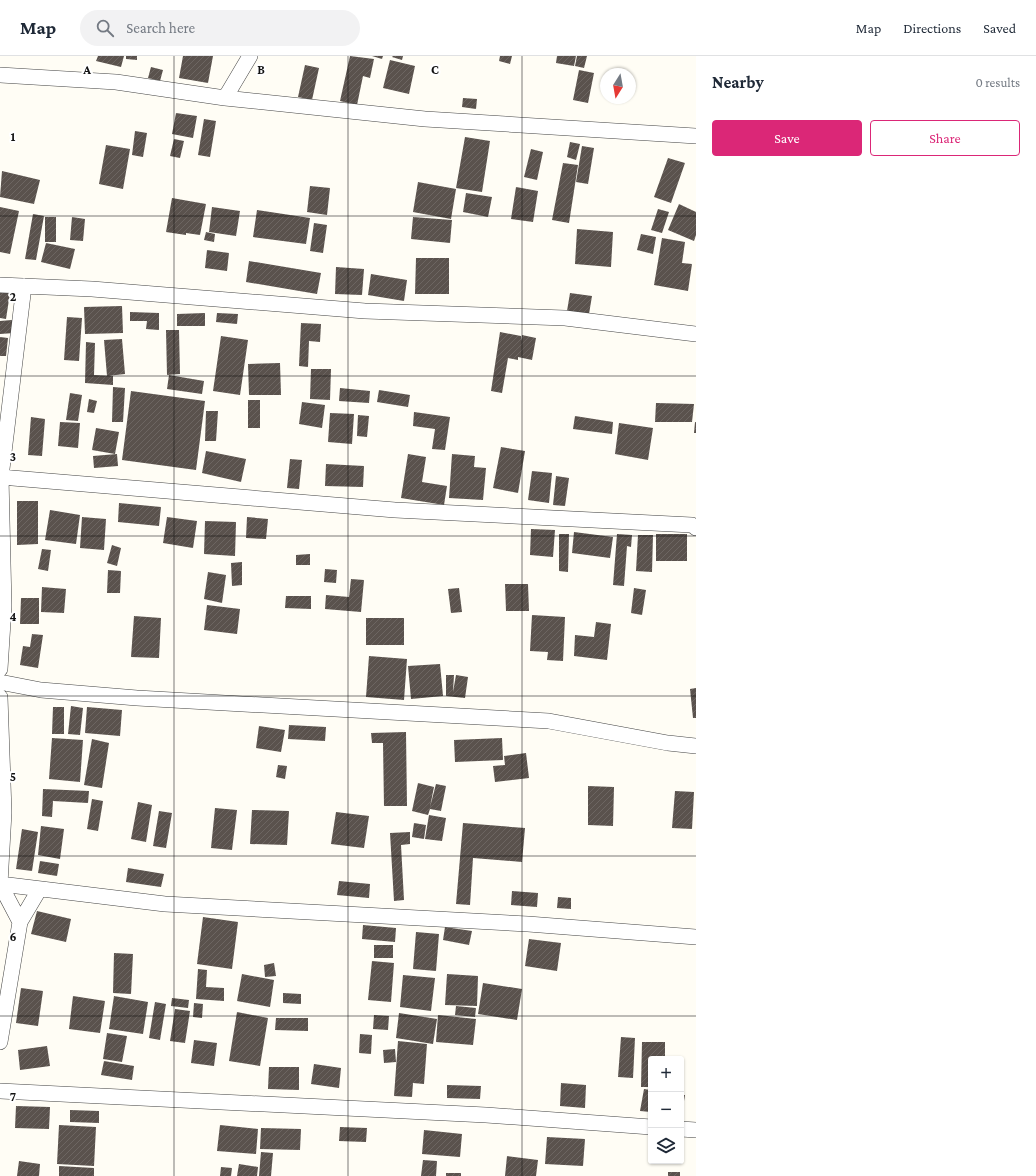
<!DOCTYPE html>
<meta charset="utf-8">
<style>
body{margin:0;font-family:"Crimson Pro",serif;background:#f2f2f3;color:#1f2937}
.controls{position:absolute;right:12px;bottom:12px;display:grid;overflow:hidden;border-radius:4px;box-shadow:0 1px 3px #0004}
.controls button{width:36px;height:36px;display:grid;place-items:center;padding:0;border:0;border-bottom:1px solid #e0e1e3;background:#fff;color:#1f2937;font:20px sans-serif}
.compass{position:absolute;left:600px;top:12px;width:36px;height:36px;border-radius:50%;background:#fff;box-shadow:0 1px 3px #0004;rotate:191deg}
.list{margin:0;padding:0;list-style:none}
h2{display:flex;justify-content:space-between;align-items:center;height:52px;margin:0;padding:0 16px;font-size:17px}
h2 small{font-size:13px;font-weight:400;color:#747a83}
.actions{display:flex;gap:8px;padding:12px 16px}
.actions a{flex:1;padding:9px 0;border:1px solid #db2777;border-radius:4px;text-align:center;font-size:14px;color:#db2777}
.actions .main{background:#db2777;color:#fff}
.icon{flex:none;width:22px;height:22px;fill:none;stroke:currentColor;stroke-width:2;stroke-linecap:round;stroke-linejoin:round}
.map{position:relative;flex:none;width:696px;height:1120px;overflow:hidden}
header{display:flex;align-items:center;gap:24px;box-sizing:border-box;height:56px;padding:0 20px;background:#fff;border-bottom:1px solid #e0e1e3}
header strong{font-size:19px}
nav{display:flex;gap:22px;margin-inline-start:auto;font-size:14px}
.search{width:280px;height:36px;background:#f2f2f3;display:flex;align-items:center;gap:10px;box-sizing:border-box;padding:0 14px;border-radius:22px;color:#747a83;font-size:15px}
main{display:flex}
aside{flex:1;background:#fff}
.map>svg:first-child{display:block}
.building{fill:url(#building-hatch)}
.lines{fill:none;stroke-linecap:round;stroke-linejoin:round}
.street-casing{stroke:#444;stroke-width:16}
.street{stroke:#fff;stroke-width:15}
.grid{fill:none;stroke:#111;stroke-width:1;stroke-opacity:0.55}
.grid-label{font-size:13px;text-anchor:middle;font-weight:bold;fill:#111;stroke:#fff;stroke-width:4;stroke-linejoin:round;paint-order:stroke}
</style>
<header>
<strong>Map</strong>
<div class="search"><svg class="icon" aria-label="search" viewBox="0 0 24 24"><circle cx="10" cy="10" r="6"/><path d="M15 15l6 6"/></svg>Search here</div>
<nav><a>Map</a><a>Directions</a><a>Saved</a></nav>
</header>
<main>
<div class="map">
<svg width="696" height="1120" viewBox="0 0 696 1120">
<defs>
<pattern id="building-hatch" width="6" height="6" patternUnits="userSpaceOnUse"><rect width="6" height="6" fill="#5a524d"/><path d="M-1 1l2-2M0 6l6-6M5 7l2-2" fill="none" stroke="#6d6662"/></pattern>
</defs>
<rect width="100%" height="100%" fill="#fffdf5"/>
<path class="building" d="M98,0H124L121,11L96,5Z
M126,0H137V4L126,3Z
M183,0H213L208,27L179,22Z
M350,0L374,3L370,22L363,20L357,49L340,45Z
M372,0H383L382,3Z
M393,0H403L402,4L392,1Z
M500,0H512L510,8L499,5Z
M557,0H576L574,10L556,7Z
M577,0H587L584,12L575,10Z
M390,4L415,10L409,38L383,32Z
M305,9L319,12L312,44L298,41Z
M151,11L163,14L160,25L148,22Z
M579,14L594,17L588,47L573,44Z
M463,42L477,43L476,53L462,51Z
M176,57L197,60L193,82L172,78Z
M204,63L216,65L210,101L198,99Z
M135,75L147,77L143,101L132,99Z
M465,81L490,85L482,136L456,132Z
M174,83L184,85L180,102L170,100Z
M570,86L580,88L576,104L567,101Z
M106,89L130,93L123,133L99,128Z
M582,90L594,92L588,128L576,126Z
M531,93L543,96L537,124L524,121Z
M668,102L685,107L671,147L654,141Z
M563,107L578,109L569,167L552,164Z
M2,115L40,124L34,148L0,141Z
M418,126L456,133L451,163L413,156Z
M310,130L330,132L327,159L307,156Z
M516,131L538,135L533,166L511,163Z
M466,137L492,141L488,161L463,156Z
M172,142L206,148L200,179L186,177V179L166,176Z
M679,148L696,156V179L694,185L668,174Z
M0,151L19,155L10,198L0,196Z
M212,151L240,155L236,180L209,176Z
M658,153L669,156L662,177L651,174Z
M257,154L310,162L306,188L253,181Z
M33,158L44,160L36,204L25,203Z
M45,161H56V186H45Z
M72,161L85,163L83,185L70,184Z
M413,161L452,164L450,187L411,183Z
M314,167L327,169L323,197L310,195Z
M577,173L613,176L611,211L575,208Z
M206,176L215,178L214,186L204,184Z
M641,178L656,181L653,198L637,194Z
M662,182L685,186L682,207L692,208L688,235L654,229Z
M46,187L75,193L70,213L41,206Z
M207,194L229,197L227,215L205,212Z
M416,202H449V238H415Z
M249,205L321,217L317,238L246,226Z
M336,211L364,213L362,239L335,238Z
M371,218L407,224L404,245L368,239Z
M0,235L10,237L6,263L0,262Z
M570,237L592,240L589,258L567,255Z
M122,250L123,277L85,278L84,251Z
M130,256L159,257V274L146,273L147,265H130Z
M205,257V270H177V258Z
M217,257L238,258L237,268L216,266Z
M67,261L82,262L79,305L64,304Z
M12,264L14,277L0,278V265Z
M301,267L321,268L320,286L309,285L308,311L299,310Z
M166,274H179L180,318L167,319Z
M500,276L521,280V285L522,279L536,282L532,304L518,301V304L508,302L502,337L491,335Z
M221,280L248,284L240,339L213,335Z
M0,281L8,282L6,300H0Z
M122,283L125,318L107,320L104,284Z
M86,286L95,287L94,319L113,320V329L85,327Z
M280,307L281,339H249L248,308Z
M311,313H331L330,344L310,343Z
M169,319L204,325L202,338L167,333Z
M113,331L125,332L123,366H112Z
M340,332L370,335L369,347L339,345Z
M379,334L410,339L408,351L377,346Z
M131,335L205,345L196,414L122,404Z
M70,337L82,339L78,365L66,364Z
M89,343L97,345L94,357L87,356Z
M248,344H260V372H248Z
M302,346L325,349L322,372L299,368Z
M656,347L694,348L692,366H655Z
M206,355H218L216,385H205Z
M414,356L450,361L445,394L432,393L435,373L413,370Z
M330,357L354,358L352,388L328,386Z
M358,359L369,360L367,381L357,380Z
M575,360L613,366L612,378L573,373Z
M31,361L45,363L42,400L28,399Z
M60,366L80,367L78,392L58,390Z
M695,366H696V377H694Z
M619,367L653,372L648,404L615,398Z
M96,372L119,376L115,398L92,394Z
M501,391L525,395L518,437L493,432Z
M206,395L246,403L241,426L202,417Z
M117,398L118,410L94,412L93,400Z
M408,398L426,401L422,426L447,430L444,449L401,442Z
M452,398L475,400L474,411L486,412L483,444L449,442Z
M290,403L302,404L299,433L287,432Z
M326,408L364,410L363,431L325,430Z
M532,415L552,417L549,447L528,444Z
M556,420L569,422L565,450L553,449Z
M17,445H38V488L17,489Z
M119,447L161,451L159,470L118,466Z
M50,454L80,459L76,488L45,484Z
M82,461L106,463L104,494L80,492Z
M167,461L197,465L193,492L163,487Z
M247,461L268,463L266,483L246,482Z
M205,465L236,466L235,500L204,498Z
M531,473L555,474L553,501L530,499Z
M574,476L613,481L610,502L572,497Z
M559,478H569L568,516L559,515Z
M617,478L632,479L631,491L627,490L624,530L613,529Z
M656,478H687V505H656Z
M638,479H653L652,516L636,515Z
M112,489L121,492L117,510L107,507Z
M42,493L51,494L48,515L38,513Z
M310,498V509H296V499Z
M242,506V529L232,530L231,507Z
M325,513L337,514L336,527L324,526Z
M108,514L121,515L120,537H107Z
M208,516L226,519L222,547L204,543Z
M351,523L364,524L361,556L325,553L326,539L349,541Z
M505,528H528L529,555H506Z
M42,531L66,533L64,557L41,556Z
M459,532L462,556L451,557L448,533Z
M634,532L646,534L642,559L631,557Z
M286,540H311V553L285,552Z
M21,542H39V568H20Z
M207,549L240,553L237,578L204,574Z
M532,559L565,561L563,605L547,604L548,596L530,595Z
M134,560L161,562L159,602L131,601Z
M366,562H404V589H366Z
M596,566L611,568L607,604L574,600L575,579L594,581Z
M32,578L43,579L38,612L20,609L23,590L30,591Z
M369,600L407,603L404,644L366,641Z
M440,608L443,640L411,643L408,610Z
M446,619H454L453,636L456,619L468,621L465,642L446,640Z
M696,632V662H693L690,633Z
M71,650L83,652L80,679L68,678Z
M53,651H64V678H52Z
M87,651L122,654L120,680L85,677Z
M289,669L326,671L325,685L288,683Z
M259,670L285,674L281,696L256,692Z
M406,676L407,750H384L383,687H372L371,677Z
M52,682L83,684L80,726L49,723Z
M502,682L503,704L455,706L454,684Z
M92,683L109,687L102,732L84,729Z
M526,697L529,722L495,726L493,710L505,709L504,700Z
M278,709L287,710L285,723L276,721Z
M418,727L434,731L430,751L436,728L446,730L441,755L430,753L428,759L412,755Z
M588,730L614,731L613,770L588,769Z
M43,733L89,735L88,747L53,745L52,761L42,760Z
M675,735L694,736L692,773L672,772Z
M92,743L103,745L98,775L87,773Z
M138,746L152,749L146,786L131,783Z
M215,752L237,754L232,794L211,792Z
M252,754L289,755L287,789L250,788Z
M159,755L172,757L166,792L153,790Z
M336,756L369,760L364,792L331,788Z
M429,759L446,762L442,785L425,783Z
M414,767L426,769L424,783L412,781Z
M463,767L525,772L522,806L473,802L470,849L456,848Z
M41,770L64,773L60,803L38,799Z
M22,773L38,776L32,815L16,813Z
M410,776V788L401,789L404,844L394,845L390,777Z
M40,805L59,808L57,820L38,817Z
M128,812L164,818L161,831L126,826Z
M339,825L370,828L369,842L337,839Z
M512,835L538,837L537,851L511,849Z
M558,841L571,842V853L557,852Z
M37,855L71,863L66,886L31,878Z
M203,861L238,866L232,913L197,908Z
M363,869L396,872L395,886L362,883Z
M445,871L472,875L469,889L443,884Z
M416,876L439,878L436,915L413,913Z
M529,883L561,887L557,915L525,910Z
M374,889H393V902H374Z
M114,897L133,898L131,938L113,937Z
M372,905L394,907L391,946L368,944Z
M274,907L276,920L265,921L264,909Z
M198,913L207,914L206,931L224,932V945L196,943Z
M242,918L274,924L270,951L237,945Z
M447,918L478,920L477,950L445,949Z
M403,919L435,922L431,955L400,951Z
M483,927L522,933L517,964L478,958Z
M21,932L43,935L38,970L16,967Z
M283,937L301,938V948L283,947Z
M73,940L105,945L100,977L69,973Z
M114,940L148,946L143,978L109,973Z
M172,942L189,944L188,952L171,950Z
M155,946L166,948L160,984L149,982Z
M194,947L203,948L202,962L193,961Z
M456,950L476,952L475,961L455,959Z
M175,953L190,955L185,987L170,985Z
M237,956L268,962L260,1010L229,1005Z
M399,957L437,963L433,988L396,982Z
M374,959L389,960L388,974L373,973Z
M438,959L476,963L473,989L436,986Z
M276,962H308V975L275,974Z
M107,977L127,980L122,1006L103,1003Z
M360,978L372,979L371,998L359,997Z
M621,981L635,982L633,1022L618,1021Z
M194,984L217,987L214,1010L191,1007Z
M398,985L427,988L424,1028L413,1027L412,1041L394,1040Z
M642,986H665V1003H651V1031H641Z
M47,990L50,1010L20,1014L18,994Z
M395,993L396,1006L384,1007L383,994Z
M104,1005L134,1010L132,1024L101,1019Z
M314,1008L341,1012L339,1032L311,1028Z
M269,1011H299V1034L268,1033Z
M561,1027L586,1029L585,1052L560,1050Z
M447,1029L481,1030L480,1043L447,1042Z
M644,1033L651,1034V1056L640,1055Z
M681,1039H685L682,1057H681Z
M16,1050L50,1051L49,1073L15,1072Z
M70,1054L99,1055V1067L70,1066Z
M59,1069L96,1071L94,1110L57,1108Z
M220,1069L258,1073L256,1098L217,1095Z
M340,1071L367,1072L366,1086L339,1085Z
M261,1072L301,1073L300,1094L260,1093Z
M424,1074L462,1078L460,1101L422,1098Z
M547,1081L585,1083L583,1110L545,1108Z
M261,1096L273,1097L271,1120H259Z
M507,1100L538,1104L536,1120H505Z
M423,1104L437,1105L436,1120H421Z
M19,1105L40,1108L39,1120H17Z
M239,1108L258,1111L257,1120H237Z
M59,1110L94,1112V1120H59Z
M221,1111L232,1112L231,1120H220Z
M668,1116H680V1120H668Z
M446,1117H461V1120H446Z"/>
<g class="lines">
<defs>
<path id="street" d="M0,19L116,26L225,42L425,63L696,80
M225,42L250,0
M0,229L92,233L365,255L565,262L696,278
M0,421L395,454L692,469L696,472
M0,613L4,550L1,421L24,230
M0,626L41,634L137,642L549,665L668,687L696,690
M0,641L4,756L0,828L20,866
M0,828L165,848L528,868L696,881
M0,986L20,866L39,834
M0,1035L486,1059L651,1071
M681,1073L696,1074"/>
</defs>
<use href="#street" class="street-casing"/>
<use href="#street" class="street"/>
</g>
<path class="grid" d="M174,0V1120M348,0V1120M522,0V1120M0,160H696M0,320H696M0,480H696M0,640H696M0,800H696M0,960H696"/>
<g class="grid-label">
<text x="87" y="18">A</text>
<text x="261" y="18">B</text>
<text x="435" y="18">C</text>
<text x="13" y="85">1</text>
<text x="13" y="245">2</text>
<text x="13" y="405">3</text>
<text x="13" y="565">4</text>
<text x="13" y="725">5</text>
<text x="13" y="885">6</text>
<text x="13" y="1045">7</text>
</g>
</svg>
<div class="controls">
<button>+</button>
<button>−</button>
<button><svg class="icon" aria-label="layers" viewBox="0 0 24 24"><path d="M12 4l9 5-9 5-9-5zM3 14l9 5 9-5"/></svg></button>
</div>
<svg class="compass" viewBox="-18 -18 36 36"><path d="M0-13l5 13h-10z" fill="#e53935"/><path d="M0 13l5-13h-10z" fill="#747a83"/></svg>
</div>
<aside>
<h2>Nearby<small>0 results</small></h2>
<ul class="list">
</ul>
<div class="actions"><a class="main">Save</a><a>Share</a></div>
</aside>
</main>
